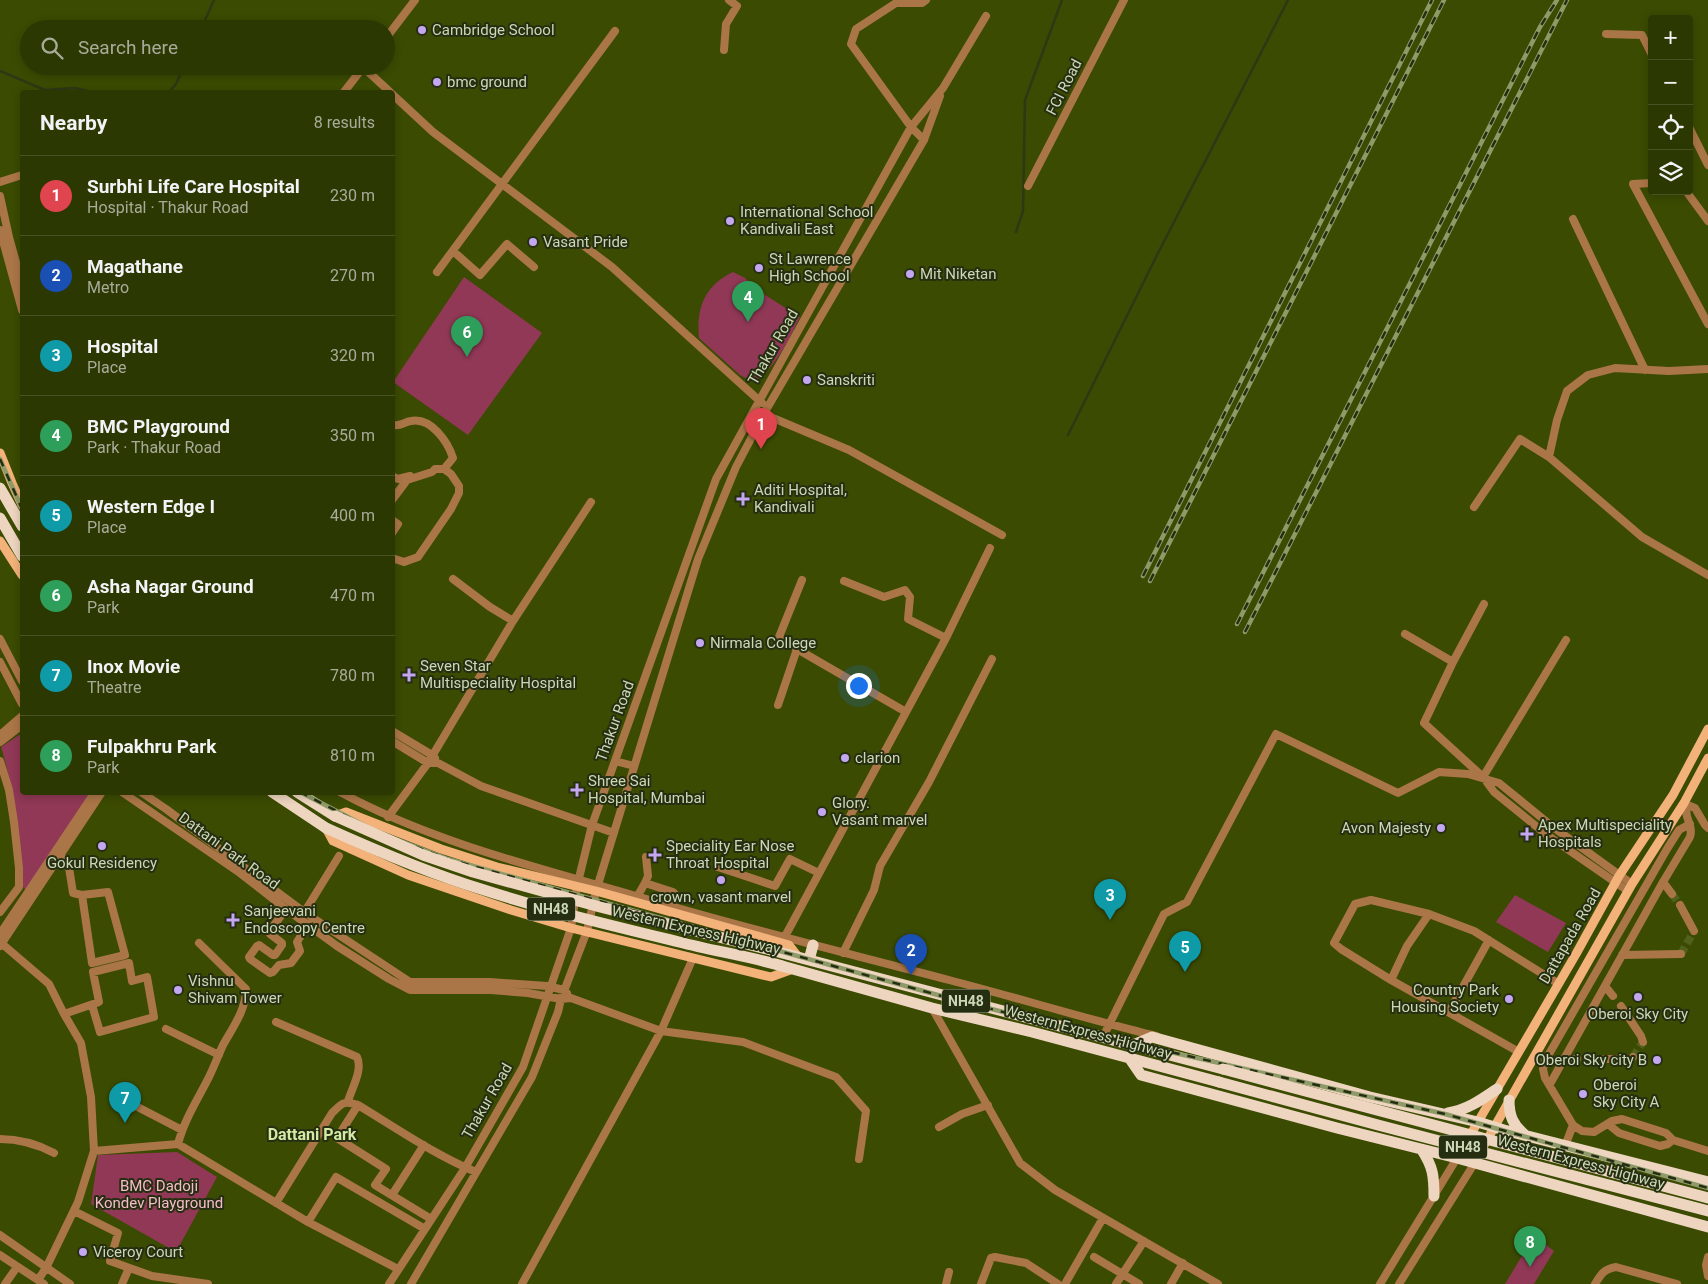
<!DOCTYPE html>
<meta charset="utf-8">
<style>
body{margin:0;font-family:Roboto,sans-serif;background:#384311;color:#f1f3f6}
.controls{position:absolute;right:15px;top:15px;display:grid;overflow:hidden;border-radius:5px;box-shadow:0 2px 8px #0003}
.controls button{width:45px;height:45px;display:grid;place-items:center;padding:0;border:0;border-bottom:1px solid #485224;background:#2c3802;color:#f1f3f6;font:25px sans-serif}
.you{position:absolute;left:858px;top:685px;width:18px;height:18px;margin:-12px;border:4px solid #fff;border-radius:50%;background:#1a73e8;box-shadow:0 0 0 8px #1a73e833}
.badge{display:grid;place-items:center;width:32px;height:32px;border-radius:50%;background:#e797bd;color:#fff;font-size:16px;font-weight:700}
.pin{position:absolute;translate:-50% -41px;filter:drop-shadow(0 1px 2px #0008)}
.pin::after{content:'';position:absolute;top:26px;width:18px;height:15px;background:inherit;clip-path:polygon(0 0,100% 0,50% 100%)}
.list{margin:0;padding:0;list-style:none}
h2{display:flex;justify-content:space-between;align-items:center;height:65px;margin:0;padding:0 20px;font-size:21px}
h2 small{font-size:16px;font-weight:400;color:#a6ac99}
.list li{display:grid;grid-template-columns:32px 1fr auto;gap:15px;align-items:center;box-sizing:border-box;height:80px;padding:0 20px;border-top:1px solid #485224}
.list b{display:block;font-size:19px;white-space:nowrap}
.list p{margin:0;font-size:16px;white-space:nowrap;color:#a6ac99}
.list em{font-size:16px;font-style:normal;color:#a6ac99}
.icon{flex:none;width:28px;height:28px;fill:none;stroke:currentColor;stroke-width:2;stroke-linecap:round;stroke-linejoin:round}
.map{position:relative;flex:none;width:1708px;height:1284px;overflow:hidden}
.search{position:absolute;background:#2c3802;box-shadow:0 2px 8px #0003;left:20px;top:20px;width:375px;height:55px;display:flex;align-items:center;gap:12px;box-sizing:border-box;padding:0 18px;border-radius:28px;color:#a6ac99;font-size:19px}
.panel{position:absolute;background:#2c3802;box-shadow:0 2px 8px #0003;left:20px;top:90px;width:375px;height:705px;border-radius:5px}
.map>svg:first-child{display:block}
.green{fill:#903856}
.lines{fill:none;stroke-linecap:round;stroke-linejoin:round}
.stream{stroke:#2e3814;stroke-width:2.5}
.minor-tunnel{stroke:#51601d;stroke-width:8;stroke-dasharray:8 4;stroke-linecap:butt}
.minor{stroke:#ab7647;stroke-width:8}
.major{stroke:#f2b27a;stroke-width:9}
.highway{stroke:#eed5bf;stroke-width:11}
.rail-casing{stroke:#8e9b69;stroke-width:4.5}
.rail{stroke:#262e12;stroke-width:2.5;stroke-dasharray:8;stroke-linecap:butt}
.highway-bridge{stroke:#eed5bf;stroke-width:11}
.poi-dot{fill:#c4a7f1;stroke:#262e12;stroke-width:2}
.labels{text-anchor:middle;stroke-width:4;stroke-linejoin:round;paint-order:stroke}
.shield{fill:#262e12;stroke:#9aa485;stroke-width:1}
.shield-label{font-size:14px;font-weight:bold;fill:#ccd7b6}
.poi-label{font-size:15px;fill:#ccd7b6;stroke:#262e12;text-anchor:start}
.street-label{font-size:15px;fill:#ccd7b6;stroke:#262e12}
.park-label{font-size:15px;fill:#f6bbca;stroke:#262e12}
.neighbourhood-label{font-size:16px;font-weight:bold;fill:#d3e9a4;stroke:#262e12}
</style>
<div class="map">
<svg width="1708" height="1284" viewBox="0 0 1708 1284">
<rect width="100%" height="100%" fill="#3b4b02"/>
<path class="green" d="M733,272L745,278L762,293L800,317C788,341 776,368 753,382L740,375L699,338C696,308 705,285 733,272Z
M464,277L542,333L468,435L393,382Z
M22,733V792L100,793L32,896L23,887C19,840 15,792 1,747Z
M1515,895L1566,923L1548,952L1496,922Z
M177,1152L217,1177L176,1252L91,1204L98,1155Z
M1534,1236L1554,1251L1534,1284H1505Z"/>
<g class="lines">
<path class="stream" d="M201,29L214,0
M0,71L45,90L75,88L92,92
M169,92L176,84L184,66
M1016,232L1023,211L1025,100L1062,0
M1068,435L1156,257L1288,0"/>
<path class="minor-tunnel" d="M1672,894L1680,905
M1681,954L1694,931
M1633,1057L1643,1042"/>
<path class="minor" d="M1606,34L1642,35L1652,55
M386,38L415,0
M724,50L726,24L737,6L729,0
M363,67L390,92
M344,92L364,66
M392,94L433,132L612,267L762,403
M1689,127L1708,165
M924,140L911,127L851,44L856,29L896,3H922L926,0
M0,182L22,175
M1652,183L1633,184L1708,324
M1028,186L1124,0
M1686,191L1708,221
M0,196L9,237L22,284
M1573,219L1645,370
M0,230L22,310
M453,251L480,275L507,244L534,267
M437,272L615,31
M761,413L849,450L1002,535
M392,425C401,427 404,422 411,421C431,417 448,442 453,458L444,469
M1549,457L1557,420L1567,391L1588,375L1615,368L1669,371L1708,369
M392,476L398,479L410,476
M392,500L407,480L432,472L435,469H444L451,474L459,486V493L451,509L418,557L404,562L392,558
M1474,507L1520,439L1549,457L1642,537L1708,575
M392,520L398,524L392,533
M453,579L490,607L513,621
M802,580L779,637L797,649L906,712
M844,581L884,597L905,590L910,597L908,619L946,638
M1405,634L1453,662L1424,723L1483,777L1494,792L1547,835L1628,891
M0,639L22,681
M0,662L22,704
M1453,662L1484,604
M778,705L797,649
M392,731L432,755L435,758
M0,735L22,716
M392,741L428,763H438L481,786L614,833
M0,742L22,725
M0,761L9,790L14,822L19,868V887L0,912
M615,761L634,766
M1483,777L1566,640
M122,792L240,873L286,909L337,946L389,979L410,990H491L528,993L561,999L571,998L661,1031L743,1042L836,1077L866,1111L859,1159
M141,792L166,809L304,912L410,982H490L547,986L564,990L567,993
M340,792C434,843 540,868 643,898C744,928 847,953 949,980C1018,998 1087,1019 1156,1036
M1685,804L1695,808L1705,825L1708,828
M388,817L428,763L513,621L591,502
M1690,824L1679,830L1667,849L1545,1061L1543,1069L1545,1078L1573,1125L1582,1131L1594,1132L1612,1121L1622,1119L1666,1133L1673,1140L1708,1151
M60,856L68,861L73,893L82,895
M718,867L775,886L790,859L819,873
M1663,882L1672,894
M645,883L648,876L646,857
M108,892L125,955L92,963L82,895Z
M637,897L645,883L673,892L675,894L672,907
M1680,905L1694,931
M286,909L269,932L270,934L282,943V945L275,955H273L259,945L257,946L249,957L250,959L270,973L273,972L279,965L291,963L300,951L297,942L308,924
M302,916L339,856
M0,934L95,792
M0,942L49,984L64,1014L81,1043L91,1097L94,1151L78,1202L46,1268L38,1280
M782,942L946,638L990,548
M199,943L246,989C246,1010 233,1027 223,1045C218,1056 214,1067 209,1077C198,1099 184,1120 178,1144L308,1222L398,1269
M0,946L102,792
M843,953L874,890L880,866L929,782L992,659
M1622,955L1681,954
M1391,980L1341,949L1334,943L1355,904L1371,900L1429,914
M1605,986L1613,996
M1621,1006L1641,1036L1643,1042
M932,1008L1020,1163L1055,1190L1218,1284
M1449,1012L1489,940
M64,1014L99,1002L93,972L129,963L132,981L147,977L154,1017L100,1032L92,1005
M276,1022L357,1057C363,1070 352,1088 348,1101
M166,1029L219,1055
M1103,1037L1164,914L1187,902L1276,734L1398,793L1439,772L1468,774L1499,783L1553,827L1632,884
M1519,1052L1391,980L1407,946L1429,914L1474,931L1559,984
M1563,1059H1577
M1588,1059H1630L1633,1057
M1550,1084L1663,882L1690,837C1694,825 1683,817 1687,806
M126,1101L182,1130
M358,1105L337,1138L386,1169L375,1185L431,1219
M1608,1124L1619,1133L1660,1146L1668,1144L1673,1140
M939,1127L962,1114L988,1105
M0,1139C18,1139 37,1144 54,1153
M1565,1146L1573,1125
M94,1151L178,1144
M392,1195L424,1145
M276,1203L332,1113C342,1103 344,1100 358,1105C396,1128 435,1155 476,1172
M74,1211L118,1233L110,1261L152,1276L208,1284
M308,1222L336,1177L425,1229
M0,1235L70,1284
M0,1255L44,1284
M1094,1257L1139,1284
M1708,1257L1706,1265L1708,1276
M5,1284L17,1267
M122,1284L129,1268
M389,1284L465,1168L523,1067L571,928L577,886L592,825L716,479L911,127L943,88L986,16
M411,1284L532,1077L558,1012L561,999L587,931L596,891L698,559L736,467L766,410L924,140L940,96
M522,1284L661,1031L693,958
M946,1284L949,1272
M981,1284L991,1258L995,1257L1026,1263L1058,1284
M1065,1284L1103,1218
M1116,1284L1144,1241
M1171,1284L1183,1263
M1380,1284L1457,1158
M1399,1284L1474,1164
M1595,1284C1601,1274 1604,1269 1616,1267L1677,1284"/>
<path class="major" d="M0,453L12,483L22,505
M0,541L22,575
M335,816L346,812L441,849L497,867L596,891L789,945L799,958
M326,828L333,841L408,875L511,910L571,928L771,977L793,969
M1461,1151L1576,954L1619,876L1673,795L1708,729
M1478,1156L1632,884L1684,803L1708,758"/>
<path class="highway" d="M0,488L22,526
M0,518L22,556
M272,792L326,828
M297,792L335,816
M771,950L1223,1069
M809,960L813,945
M782,966L932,1008L1032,1032L1219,1082
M1133,1045L1152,1037L1370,1097L1478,1122L1504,1130L1708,1182
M1130,1059L1141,1075L1337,1128L1457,1158L1708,1227
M1509,1100C1509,1116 1513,1125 1525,1135
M1448,1113C1467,1110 1481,1100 1497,1089
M1422,1150C1433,1167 1434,1176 1434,1196"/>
<defs>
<path id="rail" d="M0,459L22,509
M1143,576L1432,0
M1150,581L1444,0
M1237,624L1540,27L1557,0
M1245,632L1567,0
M300,792L377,832L448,859L945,997L1073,1030L1445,1114L1708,1188"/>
</defs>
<use href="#rail" class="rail-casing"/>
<use href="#rail" class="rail"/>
<path class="highway-bridge" d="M335,816L423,855L473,872L600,907L771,950
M326,828C377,851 428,873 481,889C546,910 613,926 679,942C713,951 748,956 782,966
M1223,1069L1708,1198
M1219,1082L1378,1125L1708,1211"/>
</g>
<g class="poi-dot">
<circle cx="422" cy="30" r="5"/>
<circle cx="437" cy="82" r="5"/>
<circle cx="730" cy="221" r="5"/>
<circle cx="533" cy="242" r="5"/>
<circle cx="759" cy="268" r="5"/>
<circle cx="910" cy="274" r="5"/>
<circle cx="807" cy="380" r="5"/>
<path d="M740.5 491.5h5v5h5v5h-5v5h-5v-5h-5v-5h5z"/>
<circle cx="700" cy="643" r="5"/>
<path d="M406.5 667.5h5v5h5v5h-5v5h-5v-5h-5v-5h5z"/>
<circle cx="845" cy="758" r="5"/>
<path d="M574.5 782.5h5v5h5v5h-5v5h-5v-5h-5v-5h5z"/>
<circle cx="822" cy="812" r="5"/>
<circle cx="1441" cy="828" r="5"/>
<path d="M1524.5 826.5h5v5h5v5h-5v5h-5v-5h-5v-5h5z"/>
<circle cx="102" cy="846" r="5"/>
<path d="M652.5 847.5h5v5h5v5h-5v5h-5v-5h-5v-5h5z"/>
<circle cx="721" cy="880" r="5"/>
<path d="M230.5 912.5h5v5h5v5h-5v5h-5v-5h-5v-5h5z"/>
<circle cx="178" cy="990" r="5"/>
<circle cx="1638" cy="997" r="5"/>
<circle cx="1509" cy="999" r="5"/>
<circle cx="1657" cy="1060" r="5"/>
<circle cx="1583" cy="1094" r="5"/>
<circle cx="83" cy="1252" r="5"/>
</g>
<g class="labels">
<g class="shield">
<rect x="527" y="897.5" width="48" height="23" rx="4"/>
<rect x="942" y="989.5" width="48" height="23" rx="4"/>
<rect x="1439" y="1135.5" width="48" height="23" rx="4"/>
</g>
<g class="shield-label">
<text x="551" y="914">NH48</text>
<text x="966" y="1006">NH48</text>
<text x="1463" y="1152">NH48</text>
</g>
<g class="poi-label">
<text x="432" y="35">Cambridge School</text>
<text x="447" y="87">bmc ground</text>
<text x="740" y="217">International School<tspan x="740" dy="17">Kandivali East</tspan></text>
<text x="543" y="247">Vasant Pride</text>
<text x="769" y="264">St Lawrence<tspan x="769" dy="17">High School</tspan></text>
<text x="920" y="279">Mit Niketan</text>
<text x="817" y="385">Sanskriti</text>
<text x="754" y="495">Aditi Hospital,<tspan x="754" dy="17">Kandivali</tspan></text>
<text x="710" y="648">Nirmala College</text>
<text x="420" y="671">Seven Star<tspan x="420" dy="17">Multispeciality Hospital</tspan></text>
<text x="855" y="763">clarion</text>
<text x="588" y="786">Shree Sai<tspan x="588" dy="17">Hospital, Mumbai</tspan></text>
<text x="832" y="808">Glory.<tspan x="832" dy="17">Vasant marvel</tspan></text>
<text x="1538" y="830">Apex Multispeciality<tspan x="1538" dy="17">Hospitals</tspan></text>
<text x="1431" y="833" text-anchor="end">Avon Majesty</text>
<text x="666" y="851">Speciality Ear Nose<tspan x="666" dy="17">Throat Hospital</tspan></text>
<text x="102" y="868" text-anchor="middle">Gokul Residency</text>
<text x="721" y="902" text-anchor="middle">crown, vasant marvel</text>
<text x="244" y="916">Sanjeevani<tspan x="244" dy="17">Endoscopy Centre</tspan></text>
<text x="188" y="986">Vishnu<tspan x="188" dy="17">Shivam Tower</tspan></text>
<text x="1499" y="995" text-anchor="end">Country Park<tspan x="1499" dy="17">Housing Society</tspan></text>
<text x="1638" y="1019" text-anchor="middle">Oberoi Sky City</text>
<text x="1647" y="1065" text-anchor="end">Oberoi Sky city B</text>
<text x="1593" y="1090">Oberoi<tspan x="1593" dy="17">Sky City A</tspan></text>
<text x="93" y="1257">Viceroy Court</text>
</g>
<g class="street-label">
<text transform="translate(1064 87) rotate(-63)" y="5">FCI Road</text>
<text transform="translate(773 347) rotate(-60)" y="5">Thakur Road</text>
<text transform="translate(615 721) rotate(-70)" y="5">Thakur Road</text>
<text transform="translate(229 851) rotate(36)" y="5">Dattani Park Road</text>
<text transform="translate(696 930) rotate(13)" y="5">Western Express Highway</text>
<text transform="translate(1570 936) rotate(-60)" y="5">Dattapada Road</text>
<text transform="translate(1088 1032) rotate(15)" y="5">Western Express Highway</text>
<text transform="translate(487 1101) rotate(-60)" y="5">Thakur Road</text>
<text transform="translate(1581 1162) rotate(15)" y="5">Western Express Highway</text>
</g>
<g class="park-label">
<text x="159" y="1191">BMC Dadoji<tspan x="159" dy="17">Kondev Playground</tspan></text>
</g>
<g class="neighbourhood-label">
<text x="312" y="1140">Dattani Park</text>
</g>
</g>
</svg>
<div class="controls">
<button>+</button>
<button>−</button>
<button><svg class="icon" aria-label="locate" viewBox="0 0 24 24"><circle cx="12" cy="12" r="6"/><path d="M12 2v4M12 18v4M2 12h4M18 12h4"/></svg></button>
<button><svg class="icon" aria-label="layers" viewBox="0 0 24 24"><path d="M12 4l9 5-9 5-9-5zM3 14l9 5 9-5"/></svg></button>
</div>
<div class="you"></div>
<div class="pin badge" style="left:761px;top:449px;background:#e0444e">1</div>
<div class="pin badge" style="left:911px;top:975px;background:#1a4fb4">2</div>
<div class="pin badge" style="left:1110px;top:920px;background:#0f9aa8">3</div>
<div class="pin badge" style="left:748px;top:322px;background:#2e9e5b">4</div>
<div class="pin badge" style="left:1185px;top:972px;background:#0f9aa8">5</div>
<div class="pin badge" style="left:467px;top:357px;background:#2e9e5b">6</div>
<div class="pin badge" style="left:125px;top:1123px;background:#0f9aa8">7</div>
<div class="pin badge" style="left:1530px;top:1267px;background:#2e9e5b">8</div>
<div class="search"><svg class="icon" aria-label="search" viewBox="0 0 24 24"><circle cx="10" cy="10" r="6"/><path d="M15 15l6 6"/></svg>Search here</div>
<section class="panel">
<h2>Nearby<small>8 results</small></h2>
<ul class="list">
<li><span class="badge" style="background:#e0444e">1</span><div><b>Surbhi Life Care Hospital</b><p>Hospital · Thakur Road</p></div><em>230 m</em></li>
<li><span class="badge" style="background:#1a4fb4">2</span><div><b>Magathane</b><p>Metro</p></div><em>270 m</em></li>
<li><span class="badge" style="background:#0f9aa8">3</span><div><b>Hospital</b><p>Place</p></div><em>320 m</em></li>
<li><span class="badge" style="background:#2e9e5b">4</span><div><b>BMC Playground</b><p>Park · Thakur Road</p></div><em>350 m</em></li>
<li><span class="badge" style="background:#0f9aa8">5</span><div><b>Western Edge I</b><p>Place</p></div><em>400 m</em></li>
<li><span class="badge" style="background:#2e9e5b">6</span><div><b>Asha Nagar Ground</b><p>Park</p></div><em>470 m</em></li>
<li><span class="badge" style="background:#0f9aa8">7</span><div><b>Inox Movie</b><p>Theatre</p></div><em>780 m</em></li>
<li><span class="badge" style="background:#2e9e5b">8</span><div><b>Fulpakhru Park</b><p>Park</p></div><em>810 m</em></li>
</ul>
</section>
</div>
